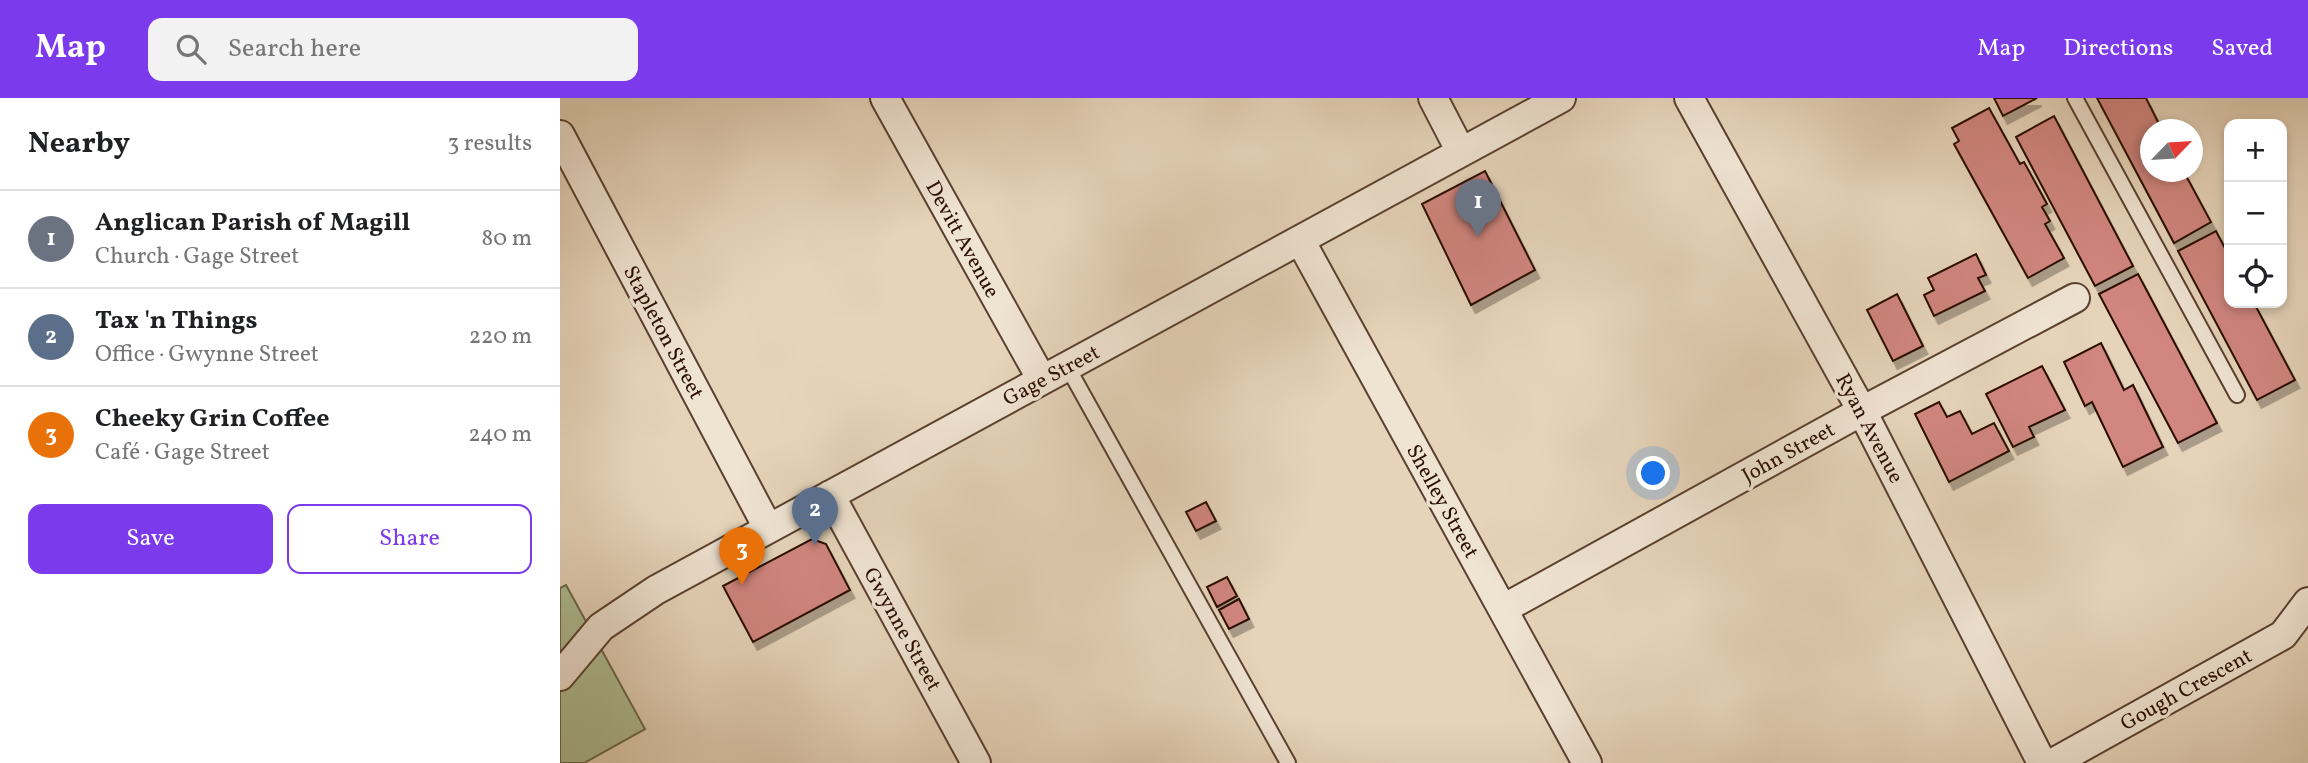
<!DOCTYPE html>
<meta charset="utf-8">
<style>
body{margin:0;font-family:Vollkorn,serif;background:#f2f2f2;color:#202124}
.controls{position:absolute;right:21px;top:21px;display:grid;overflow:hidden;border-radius:14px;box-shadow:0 4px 10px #0003}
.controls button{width:63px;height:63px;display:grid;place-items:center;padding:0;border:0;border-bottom:2px solid #e0e0e0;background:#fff;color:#202124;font:35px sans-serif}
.compass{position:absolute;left:1580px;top:21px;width:63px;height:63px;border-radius:50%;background:#fff;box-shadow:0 4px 10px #0003;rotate:65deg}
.you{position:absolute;left:1094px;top:376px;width:24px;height:24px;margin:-18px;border:5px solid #fff;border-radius:50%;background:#1a73e8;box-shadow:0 0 0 10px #1a73e833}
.badge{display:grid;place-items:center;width:46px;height:46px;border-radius:50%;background:#7c3aed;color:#fff;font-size:23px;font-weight:700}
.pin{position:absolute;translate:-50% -58px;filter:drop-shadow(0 2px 4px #0008)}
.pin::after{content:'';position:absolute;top:37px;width:24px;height:21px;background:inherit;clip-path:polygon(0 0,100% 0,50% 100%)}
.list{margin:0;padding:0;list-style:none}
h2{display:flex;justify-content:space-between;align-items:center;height:91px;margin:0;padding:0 28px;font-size:30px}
h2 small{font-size:23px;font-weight:400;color:#757577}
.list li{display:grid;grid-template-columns:46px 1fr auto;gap:21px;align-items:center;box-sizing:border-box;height:98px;padding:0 28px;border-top:2px solid #e0e0e0}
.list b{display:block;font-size:26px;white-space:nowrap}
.list p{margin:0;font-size:23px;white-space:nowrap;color:#757577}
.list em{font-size:23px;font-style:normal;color:#757577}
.actions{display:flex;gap:14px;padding:21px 28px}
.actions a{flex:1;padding:16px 0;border:2px solid #7c3aed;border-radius:14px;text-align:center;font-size:24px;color:#7c3aed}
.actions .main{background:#7c3aed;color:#fff}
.icon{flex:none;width:38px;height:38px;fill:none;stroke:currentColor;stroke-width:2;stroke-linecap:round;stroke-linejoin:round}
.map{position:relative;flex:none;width:1748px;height:665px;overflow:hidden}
header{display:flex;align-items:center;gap:42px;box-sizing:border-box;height:98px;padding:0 35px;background:#7c3aed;color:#fff}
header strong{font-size:33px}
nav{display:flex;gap:38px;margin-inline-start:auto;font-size:24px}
.search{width:490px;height:63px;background:#f2f2f2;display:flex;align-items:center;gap:18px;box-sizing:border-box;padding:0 24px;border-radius:14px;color:#757577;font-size:26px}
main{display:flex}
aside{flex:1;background:#fff}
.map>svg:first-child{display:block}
.green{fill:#aebe95;stroke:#6c664a;stroke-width:2}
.building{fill:#d1867f;stroke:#2b0f00;stroke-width:2;filter:url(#shadow)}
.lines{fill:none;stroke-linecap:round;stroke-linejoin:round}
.lane-casing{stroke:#5a402e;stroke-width:18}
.street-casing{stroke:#5a402e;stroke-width:32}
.lane{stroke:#efe3d2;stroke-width:14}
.street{stroke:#efe3d2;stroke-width:28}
.labels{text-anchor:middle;stroke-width:7;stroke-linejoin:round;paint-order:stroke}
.street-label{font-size:21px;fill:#2b0f00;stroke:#efe3d2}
</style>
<header>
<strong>Map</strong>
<div class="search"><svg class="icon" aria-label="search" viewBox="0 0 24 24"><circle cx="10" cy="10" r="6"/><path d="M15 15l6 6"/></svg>Search here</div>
<nav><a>Map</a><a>Directions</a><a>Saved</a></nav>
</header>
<main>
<aside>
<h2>Nearby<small>3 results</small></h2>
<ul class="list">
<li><span class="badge" style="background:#6b7280">1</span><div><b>Anglican Parish of Magill</b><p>Church · Gage Street</p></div><em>80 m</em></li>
<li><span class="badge" style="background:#5c6f8a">2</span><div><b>Tax 'n Things</b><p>Office · Gwynne Street</p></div><em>220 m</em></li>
<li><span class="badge" style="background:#e8710a">3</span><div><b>Cheeky Grin Coffee</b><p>Café · Gage Street</p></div><em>240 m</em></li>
</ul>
<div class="actions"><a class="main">Save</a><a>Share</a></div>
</aside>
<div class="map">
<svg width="1748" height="665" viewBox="0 0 1748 665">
<defs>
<filter id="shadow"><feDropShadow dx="4.5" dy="8" stdDeviation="0" flood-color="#0004"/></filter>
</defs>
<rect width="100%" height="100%" fill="#e6d4ba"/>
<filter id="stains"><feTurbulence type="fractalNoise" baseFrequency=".00286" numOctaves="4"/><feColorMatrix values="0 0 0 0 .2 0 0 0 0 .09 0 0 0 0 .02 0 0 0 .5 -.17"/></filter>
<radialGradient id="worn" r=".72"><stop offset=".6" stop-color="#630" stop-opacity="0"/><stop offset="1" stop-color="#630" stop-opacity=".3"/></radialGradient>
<path class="green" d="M6,487L85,631L24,665H0V490Z"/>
<path class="building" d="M1434,0H1477L1443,18Z
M1537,0H1586L1602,32H1590V74H1624L1651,124L1614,145Z
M1429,10L1460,66L1464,64L1487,106L1482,109L1490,123L1485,126L1504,160L1468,180L1394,46L1399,43L1392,30Z
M1494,18L1573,168L1535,188L1456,39Z
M925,73L975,172L911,207L862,106Z
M1656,133L1669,158V205H1694L1735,282L1697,302L1618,153Z
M1416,156L1426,177L1418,180L1425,193L1374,218L1364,197L1374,192L1368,180Z
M1578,176L1657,325L1618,345L1539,196Z
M1337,196L1363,248L1333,263L1307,212Z
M1541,245L1564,292L1573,287L1603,349L1563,369L1532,304L1525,308L1504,264Z
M1482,268L1505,312L1469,329L1474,339L1453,349L1426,296Z
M1379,304L1387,319L1400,313L1412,336L1434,325L1449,353L1389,384L1355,316Z
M646,404L656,423L636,433L626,414Z
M252,441L266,446L290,492L193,544L163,488Z
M667,479L677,498L657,509L647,489Z
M679,501L689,521L669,531L659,512Z"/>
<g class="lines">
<defs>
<path id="lane" d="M1515,0L1677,297
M507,268L728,665"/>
<path id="street" d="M325,0L482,282
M873,0L901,54
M1129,0L1302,313L1482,665
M0,37L208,430
M740,142L1027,665
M270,397L416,665
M943,511L1302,313L1515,200
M0,578L41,529L96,492L1001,0
M1493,665L1723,537L1748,504"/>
</defs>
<use href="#lane" class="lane-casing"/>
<use href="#street" class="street-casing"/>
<use href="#lane" class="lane"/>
<use href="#street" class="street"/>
</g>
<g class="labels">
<g class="street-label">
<text transform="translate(403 141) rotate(61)" y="7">Devitt Avenue</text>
<text transform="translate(104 234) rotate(62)" y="7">Stapleton Street</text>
<text transform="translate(491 277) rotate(-28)" y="7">Gage Street</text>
<text transform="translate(1310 330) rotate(62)" y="7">Ryan Avenue</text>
<text transform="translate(1228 354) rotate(-29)" y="7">John Street</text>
<text transform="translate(883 403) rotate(61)" y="7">Shelley Street</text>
<text transform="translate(343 531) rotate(61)" y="7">Gwynne Street</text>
<text transform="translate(1626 591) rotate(-29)" y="7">Gough Crescent</text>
</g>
</g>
<rect width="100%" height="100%" filter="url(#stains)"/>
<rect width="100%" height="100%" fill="url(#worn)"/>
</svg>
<div class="controls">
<button>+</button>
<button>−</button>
<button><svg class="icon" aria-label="locate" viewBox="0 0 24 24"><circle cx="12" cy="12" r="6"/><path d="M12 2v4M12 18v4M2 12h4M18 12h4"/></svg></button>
</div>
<svg class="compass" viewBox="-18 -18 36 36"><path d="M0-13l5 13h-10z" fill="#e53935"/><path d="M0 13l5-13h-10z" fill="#757577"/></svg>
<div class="you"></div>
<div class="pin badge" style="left:918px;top:139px;background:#6b7280">1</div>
<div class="pin badge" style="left:255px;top:447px;background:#5c6f8a">2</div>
<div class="pin badge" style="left:182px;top:487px;background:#e8710a">3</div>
</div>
</main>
